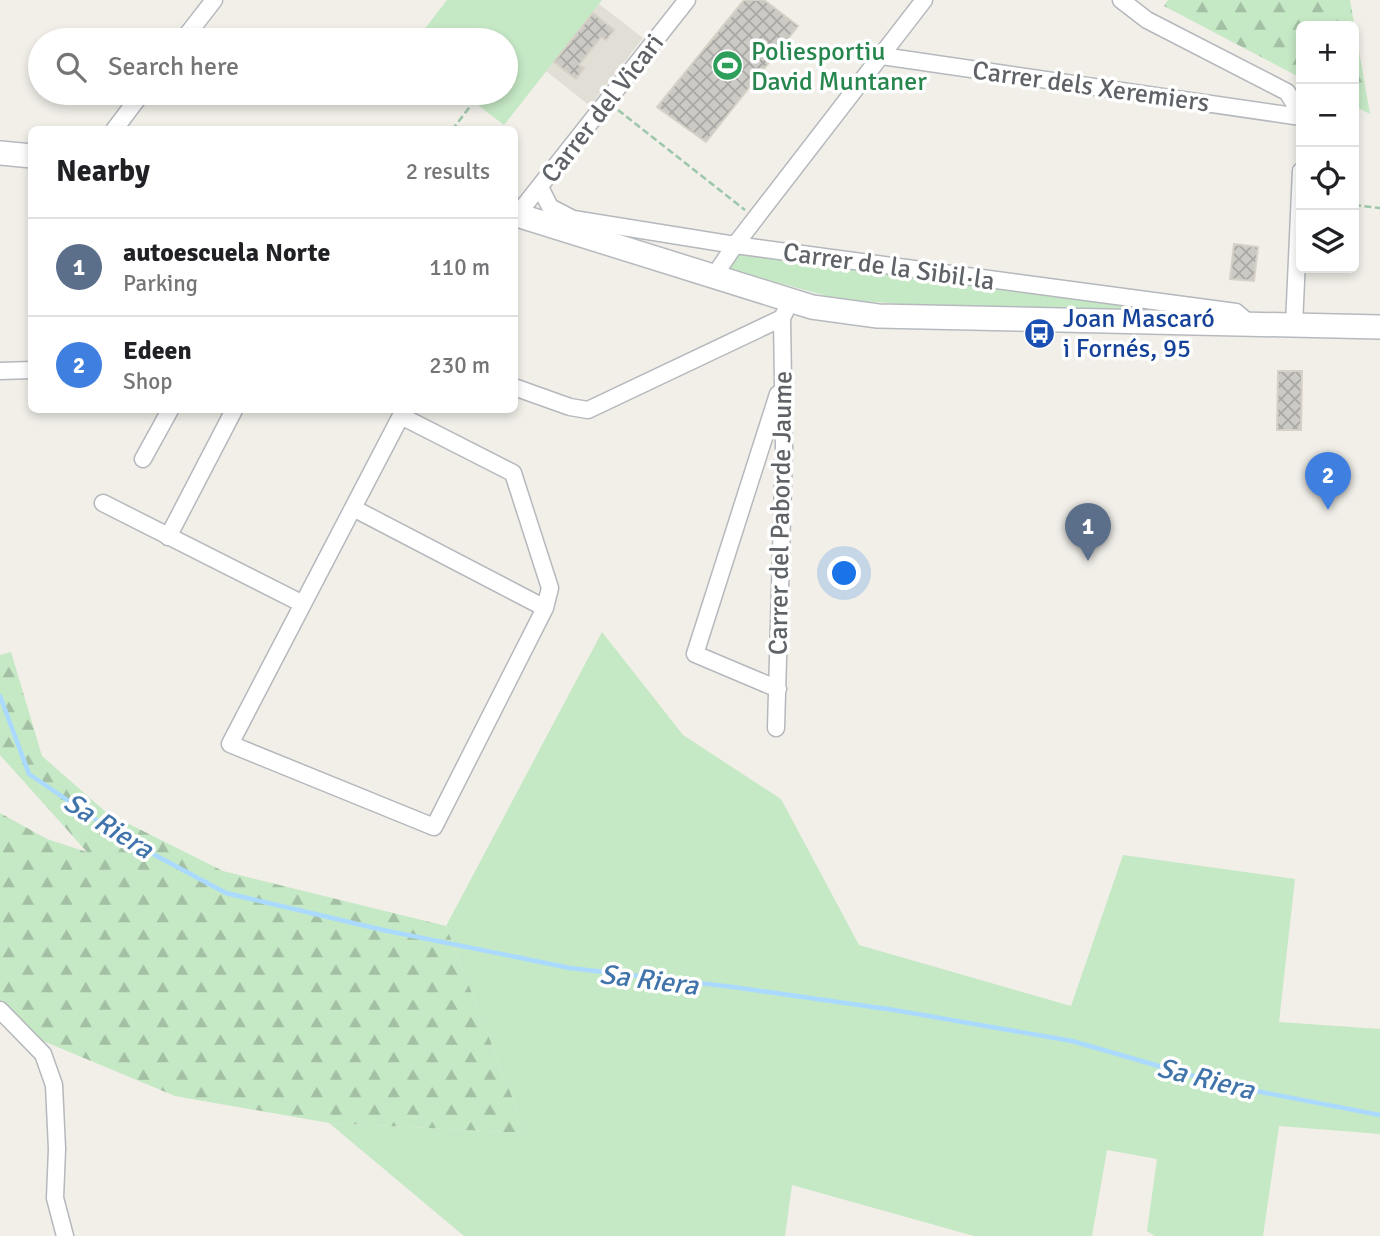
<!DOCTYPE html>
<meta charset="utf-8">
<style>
body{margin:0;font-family:Signika,sans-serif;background:#f6f6f6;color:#202124}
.controls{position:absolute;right:21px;top:21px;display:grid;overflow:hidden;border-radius:10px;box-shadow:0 4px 10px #0003}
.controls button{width:63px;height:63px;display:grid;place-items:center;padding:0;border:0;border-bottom:2px solid #e0e0e0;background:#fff;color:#202124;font:35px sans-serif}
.you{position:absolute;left:845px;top:574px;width:24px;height:24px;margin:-18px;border:5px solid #fff;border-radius:50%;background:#1a73e8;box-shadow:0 0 0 10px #1a73e833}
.badge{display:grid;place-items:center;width:46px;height:46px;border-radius:50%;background:#111827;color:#fff;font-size:23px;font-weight:700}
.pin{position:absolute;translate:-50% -58px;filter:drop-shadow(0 2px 4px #0008)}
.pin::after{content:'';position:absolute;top:37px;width:24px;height:21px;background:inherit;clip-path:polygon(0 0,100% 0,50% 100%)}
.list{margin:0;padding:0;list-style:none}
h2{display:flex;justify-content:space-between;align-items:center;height:91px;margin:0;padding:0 28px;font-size:30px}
h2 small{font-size:23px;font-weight:400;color:#757577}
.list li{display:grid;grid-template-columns:46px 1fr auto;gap:21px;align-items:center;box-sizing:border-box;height:98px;padding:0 28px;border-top:2px solid #e0e0e0}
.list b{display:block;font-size:26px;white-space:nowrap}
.list p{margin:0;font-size:23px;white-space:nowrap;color:#757577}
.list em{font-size:23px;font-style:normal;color:#757577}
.icon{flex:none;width:38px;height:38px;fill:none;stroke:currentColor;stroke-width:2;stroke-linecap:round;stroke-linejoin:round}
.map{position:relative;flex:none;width:1380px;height:1236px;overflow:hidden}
.search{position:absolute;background:#fff;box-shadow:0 4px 10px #0003;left:28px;top:28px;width:490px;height:77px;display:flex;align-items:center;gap:18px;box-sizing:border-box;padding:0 24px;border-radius:38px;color:#757577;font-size:26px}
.panel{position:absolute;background:#fff;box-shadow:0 4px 10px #0003;left:28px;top:126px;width:490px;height:287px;border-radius:10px}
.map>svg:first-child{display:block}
.education{fill:#e1ded6}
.grass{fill:#c5e8c5}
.forest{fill:url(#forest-firs)}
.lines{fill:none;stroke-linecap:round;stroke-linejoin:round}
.stream{stroke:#aadaff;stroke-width:4.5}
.building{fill:url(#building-cross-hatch);stroke:#d6d1c6;stroke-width:2}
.street-casing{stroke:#b5b8bc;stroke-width:19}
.secondary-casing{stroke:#b6babf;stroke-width:26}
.path{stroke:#9cc7a9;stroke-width:2.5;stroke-dasharray:7 3.5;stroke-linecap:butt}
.street{stroke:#fff;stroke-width:16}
.secondary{stroke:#fff;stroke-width:23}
.labels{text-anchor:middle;stroke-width:7;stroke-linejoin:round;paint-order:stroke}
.leisure-label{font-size:26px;fill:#27864d;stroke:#fff;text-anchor:start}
.street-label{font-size:26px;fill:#5f6368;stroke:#fff}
.transit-label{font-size:26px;fill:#164399;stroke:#fff;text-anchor:start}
.water-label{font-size:28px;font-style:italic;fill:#4174aa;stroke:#fff}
</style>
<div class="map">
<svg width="1380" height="1236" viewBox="0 0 1380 1236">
<defs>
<pattern id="forest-firs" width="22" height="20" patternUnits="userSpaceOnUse" patternTransform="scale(1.75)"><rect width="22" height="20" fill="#c5e8c5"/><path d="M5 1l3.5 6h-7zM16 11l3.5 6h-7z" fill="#a3c0a4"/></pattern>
<pattern id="building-cross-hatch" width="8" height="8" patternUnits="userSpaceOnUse" patternTransform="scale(1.75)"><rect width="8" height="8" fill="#cccac5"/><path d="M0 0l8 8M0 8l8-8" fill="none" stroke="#a9a8a4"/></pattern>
</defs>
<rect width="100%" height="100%" fill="#f1efe8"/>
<path class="education" d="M599,4L643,38L590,106L546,71Z"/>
<path class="grass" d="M447,0H602L504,125L462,93H506V40H416Z
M739,249L1193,311L963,309L838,299L724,268Z
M602,632L683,735L781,799L859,945L1071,1006L1123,855L1295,879L1279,1022L1380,1029V1134L1279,1126L1263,1236H1155L1147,1231L1157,1159L1107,1150L1092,1236H974L792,1185L785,1236H464L329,1123L526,1133L446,926Z"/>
<path class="forest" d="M1168,0H1350L1370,114L1354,106V26H1301V78L1164,6Z
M11,652L42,756L107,813L223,871L446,926L526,1133L329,1123L175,1096L0,1023V813L47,839L87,852L0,755V655Z"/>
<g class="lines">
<path class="stream" d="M0,696L29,774L123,838L226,893L383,930L570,968L733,987L894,1010L1072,1041L1225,1085L1380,1115"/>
</g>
<path class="building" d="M744,0H764L798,26L706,142L657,107Z
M593,13L614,30L606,40L601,37L579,65L584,68L576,79L554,62Z
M1234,244L1258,247L1254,281L1230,279Z
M1278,371H1302L1301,430H1277Z"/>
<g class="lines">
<defs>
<path id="street" d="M1121,0L1147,20L1287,92L1301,114
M183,40L214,0
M882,56L1301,117
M114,130L142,93
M540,187L550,207L573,219L735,245L1236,312L1250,324
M517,215L687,0
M714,276L735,245L924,0
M1294,325L1301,171
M0,371L32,370
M514,387L570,407L588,410L782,318
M401,416L513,473L550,588L545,608L434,827L230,744L404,410
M143,459L170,410
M103,503L303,604
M353,508L545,608
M168,537L234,410
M778,689L695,654L778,394
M776,728L784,448L782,318L791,300
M0,1010L43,1054L54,1085L57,1149L55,1198L65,1236"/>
<path id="secondary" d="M0,153L32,156
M514,214L812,307L878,316L1380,327"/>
</defs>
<use href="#street" class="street-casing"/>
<use href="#secondary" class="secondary-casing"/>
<path class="path" d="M618,110L745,210
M452,130L472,104
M1354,205L1380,208"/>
<use href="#street" class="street"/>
<use href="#secondary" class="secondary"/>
</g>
<defs>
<symbol id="stadium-disc" viewBox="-11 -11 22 22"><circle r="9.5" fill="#2e9e5b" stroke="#fff"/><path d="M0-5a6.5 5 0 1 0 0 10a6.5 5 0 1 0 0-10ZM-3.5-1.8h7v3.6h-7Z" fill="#fff"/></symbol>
<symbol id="bus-disc" viewBox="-11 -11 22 22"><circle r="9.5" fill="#1a4fb4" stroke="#fff"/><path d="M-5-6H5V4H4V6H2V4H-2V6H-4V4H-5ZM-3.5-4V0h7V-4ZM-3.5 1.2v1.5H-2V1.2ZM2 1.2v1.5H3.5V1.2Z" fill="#fff"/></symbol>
</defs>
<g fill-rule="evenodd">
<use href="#stadium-disc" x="710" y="48" width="35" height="35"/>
<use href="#bus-disc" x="1022" y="316" width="35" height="35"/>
</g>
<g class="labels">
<g class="leisure-label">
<text x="751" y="60">Poliesportiu<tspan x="751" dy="30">David Muntaner</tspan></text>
</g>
<g class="street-label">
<text transform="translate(1091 86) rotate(8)" y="9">Carrer dels Xeremiers</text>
<text transform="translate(602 108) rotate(-52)" y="9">Carrer del Vicari</text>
<text transform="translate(889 266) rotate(8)" y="9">Carrer de la Sibil·la</text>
<text transform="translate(780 513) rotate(-89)" y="9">Carrer del Paborde Jaume</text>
</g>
<g class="transit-label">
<text x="1063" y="327">Joan Mascaró<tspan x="1063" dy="30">i Fornés, 95</tspan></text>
</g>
<g class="water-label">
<text transform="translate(109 825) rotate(32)" y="10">Sa Riera</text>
<text transform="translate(649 979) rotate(7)" y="10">Sa Riera</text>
<text transform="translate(1206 1078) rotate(14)" y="10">Sa Riera</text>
</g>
</g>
</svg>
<div class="controls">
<button>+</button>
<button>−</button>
<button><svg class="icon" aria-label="locate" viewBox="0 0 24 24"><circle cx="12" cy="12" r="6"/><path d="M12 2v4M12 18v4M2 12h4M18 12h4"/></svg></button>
<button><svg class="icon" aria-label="layers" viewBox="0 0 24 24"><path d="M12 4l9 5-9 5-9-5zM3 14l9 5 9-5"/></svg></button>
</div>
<div class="you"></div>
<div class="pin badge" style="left:1088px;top:561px;background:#5c6f8a">1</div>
<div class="pin badge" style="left:1328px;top:510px;background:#3f7fe0">2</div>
<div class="search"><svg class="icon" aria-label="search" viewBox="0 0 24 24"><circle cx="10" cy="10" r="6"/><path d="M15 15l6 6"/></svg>Search here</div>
<section class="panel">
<h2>Nearby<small>2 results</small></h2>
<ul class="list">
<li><span class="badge" style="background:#5c6f8a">1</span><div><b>autoescuela Norte</b><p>Parking</p></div><em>110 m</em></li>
<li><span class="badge" style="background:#3f7fe0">2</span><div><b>Edeen</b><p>Shop</p></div><em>230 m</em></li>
</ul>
</section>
</div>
